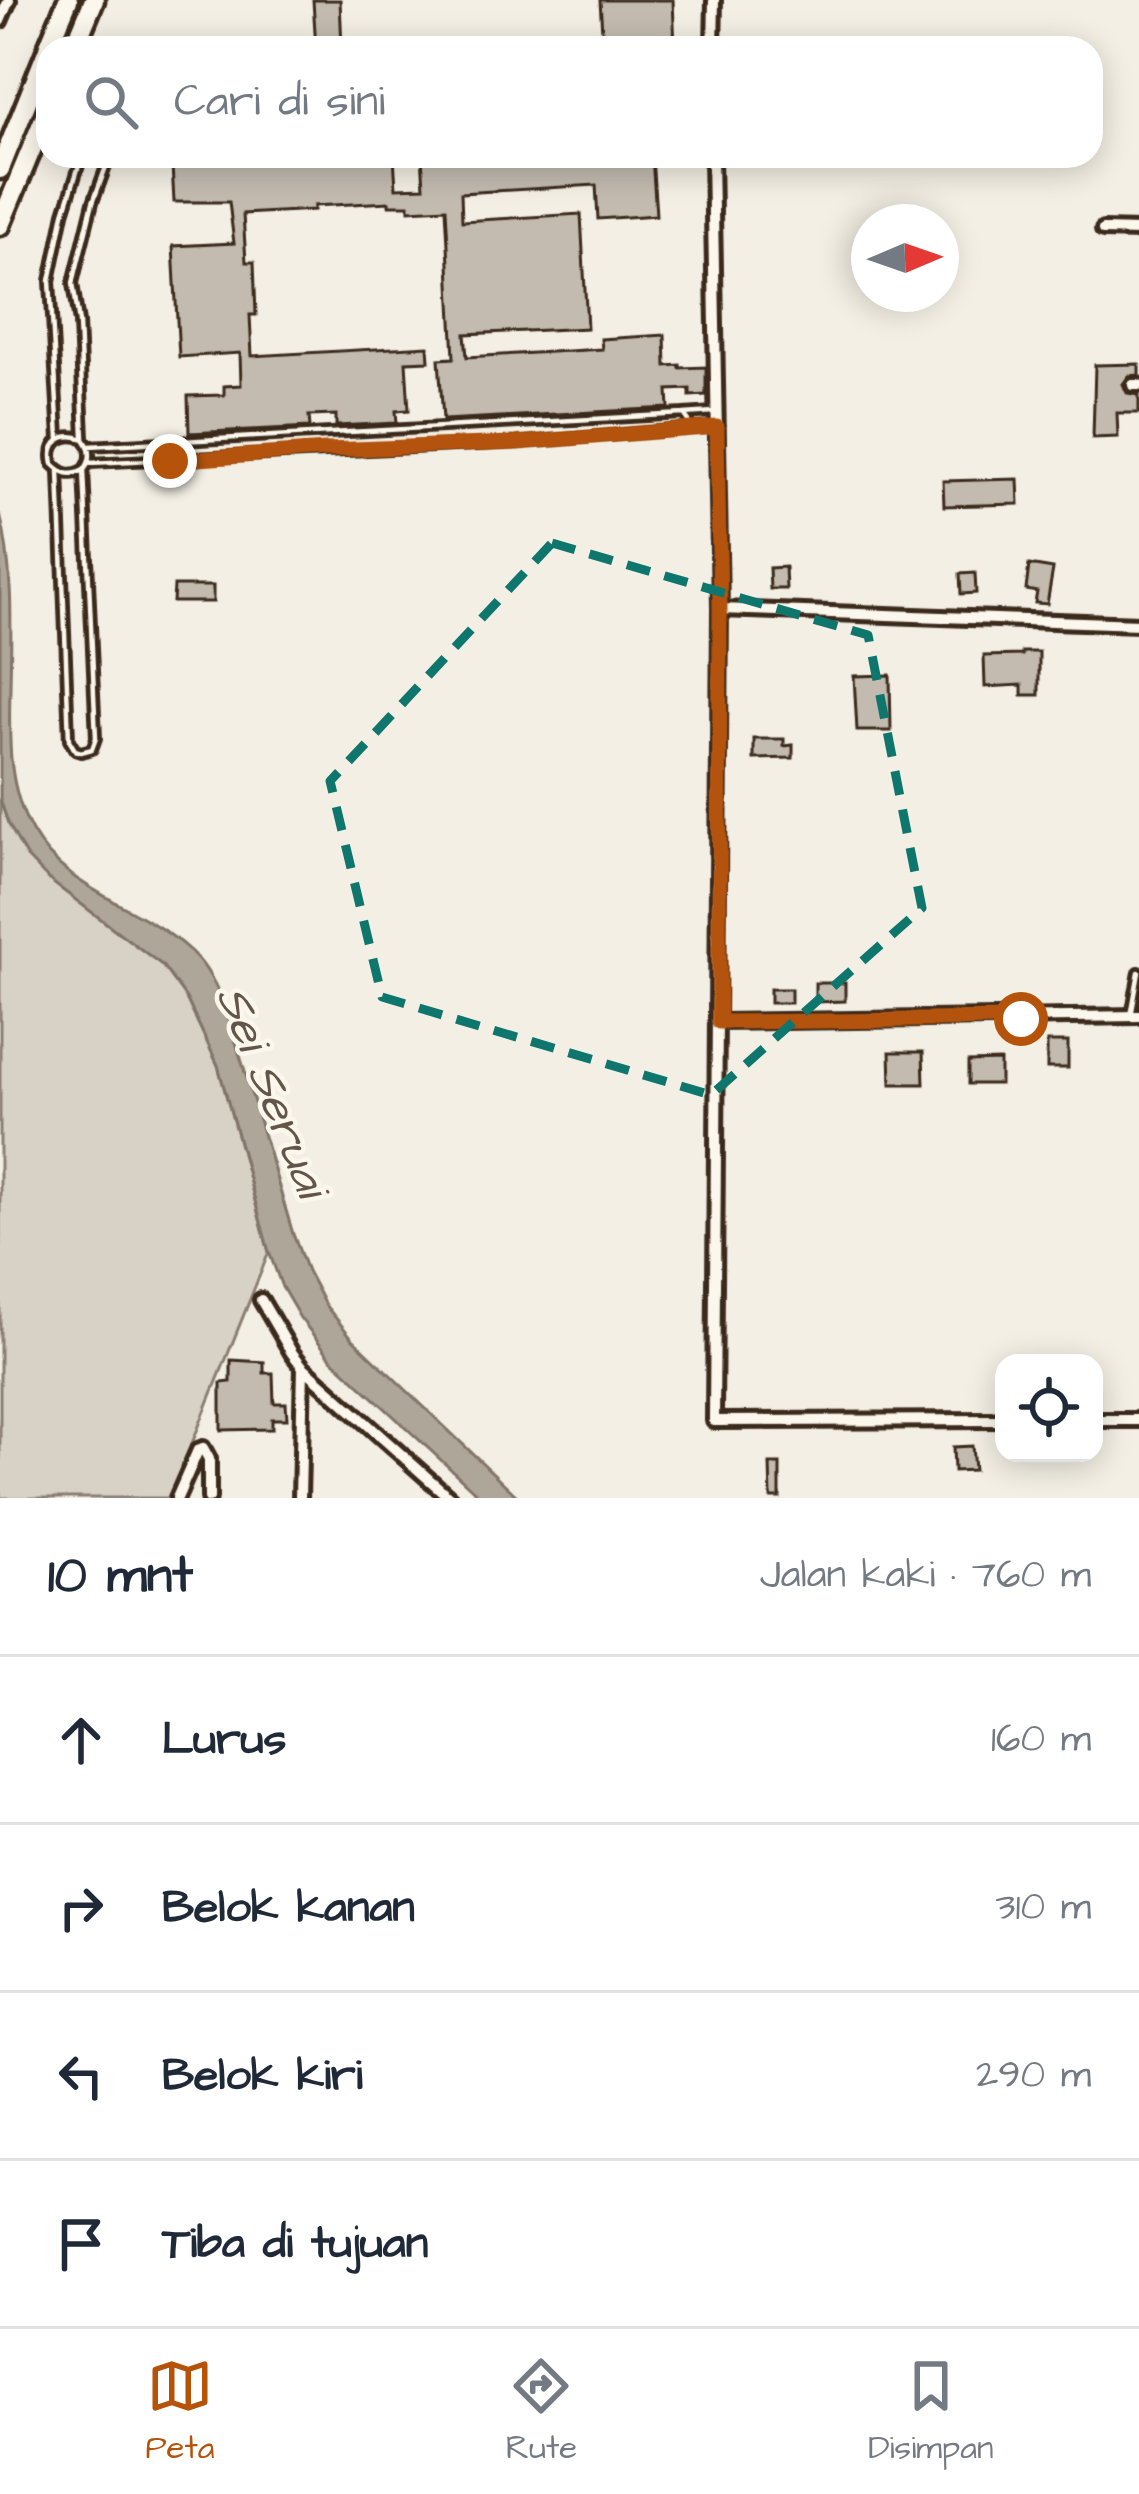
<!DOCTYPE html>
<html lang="id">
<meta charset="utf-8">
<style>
body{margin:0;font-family:"Architects Daughter",sans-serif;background:#f6f6f7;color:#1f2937}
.controls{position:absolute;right:36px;bottom:36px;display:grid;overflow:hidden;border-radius:24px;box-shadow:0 6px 30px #0003}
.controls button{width:108px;height:108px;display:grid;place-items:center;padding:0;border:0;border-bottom:3px solid #e0e1e3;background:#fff;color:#1f2937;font:60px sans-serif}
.compass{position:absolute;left:851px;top:204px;width:108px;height:108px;border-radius:50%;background:#fff;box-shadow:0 6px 30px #0003;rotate:88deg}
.stop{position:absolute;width:36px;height:36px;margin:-27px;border:9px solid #b45309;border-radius:50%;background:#fff}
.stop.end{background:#b45309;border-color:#fff;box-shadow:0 3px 12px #0008}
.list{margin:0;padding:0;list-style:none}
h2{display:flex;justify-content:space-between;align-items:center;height:156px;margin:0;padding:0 48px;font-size:51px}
h2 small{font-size:39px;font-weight:400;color:#747a83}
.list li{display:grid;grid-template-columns:78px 1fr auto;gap:36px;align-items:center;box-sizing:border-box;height:168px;padding:0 48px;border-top:3px solid #e0e1e3}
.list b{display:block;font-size:45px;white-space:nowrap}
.list em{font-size:39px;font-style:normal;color:#747a83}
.icon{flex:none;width:66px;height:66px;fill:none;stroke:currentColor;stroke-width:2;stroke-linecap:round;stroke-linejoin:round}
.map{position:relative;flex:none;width:1139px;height:1498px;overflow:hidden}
.search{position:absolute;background:#fff;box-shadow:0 6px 30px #0003;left:36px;right:36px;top:36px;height:132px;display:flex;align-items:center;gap:30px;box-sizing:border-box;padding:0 42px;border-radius:36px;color:#747a83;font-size:45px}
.sheet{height:828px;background:#fff}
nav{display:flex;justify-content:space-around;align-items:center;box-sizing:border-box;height:168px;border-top:3px solid #e0e1e3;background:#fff;font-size:33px;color:#747a83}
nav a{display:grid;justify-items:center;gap:6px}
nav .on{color:#b45309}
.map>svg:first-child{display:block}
.green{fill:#d8d1c6;stroke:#8a7e72;stroke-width:3}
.water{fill:#afa69a;stroke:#817468;stroke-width:3}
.building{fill:#c3bbb0;stroke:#3b2a1e;stroke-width:3}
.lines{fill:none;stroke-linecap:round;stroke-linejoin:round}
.service-casing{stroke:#3b2a1e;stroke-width:14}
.minor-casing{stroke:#3b2a1e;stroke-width:20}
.motorway-casing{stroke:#3b2a1e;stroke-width:27}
.service{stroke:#fbf7ec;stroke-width:4.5}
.minor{stroke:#fbf7ec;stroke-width:10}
.motorway{stroke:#fbf7ec;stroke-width:18}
.route{stroke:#b45309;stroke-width:15}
.marked{fill:none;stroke:#0f766e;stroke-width:9;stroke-dasharray:24 15;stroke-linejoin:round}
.labels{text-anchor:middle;stroke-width:9;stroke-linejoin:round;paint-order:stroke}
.water-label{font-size:48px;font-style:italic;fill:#645549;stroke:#fbf7ec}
</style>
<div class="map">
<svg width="1139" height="1498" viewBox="0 0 1139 1498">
<rect width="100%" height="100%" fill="#f3efe4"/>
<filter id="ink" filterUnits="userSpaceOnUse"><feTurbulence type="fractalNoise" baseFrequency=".00833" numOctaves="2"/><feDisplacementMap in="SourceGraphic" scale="24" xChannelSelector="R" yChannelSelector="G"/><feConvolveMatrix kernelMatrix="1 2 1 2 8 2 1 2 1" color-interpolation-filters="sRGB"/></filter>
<g filter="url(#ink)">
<path class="green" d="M0,799L8,823L48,879L162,965L186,998L218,1065L269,1252L170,1498H0Z"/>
<path class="water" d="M0,514C14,569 11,632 10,688C9,738 7,786 32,831C67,895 151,907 198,959C212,975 220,995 228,1015L293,1234L307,1271L325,1305L352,1338L519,1498H482L332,1359L300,1318L282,1287L269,1252L218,1065L186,998L162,965L48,879L26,856L8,823L0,799Z"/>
<path class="building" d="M313,0H340L342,48H316Z
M600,0H673L675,48H603Z
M208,156H292V161L323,159V156H394L396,188L424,187L422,156H652L656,215L598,219L596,185L461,193L462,221L581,214L587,328L465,334L467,357L602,349L601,339L665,335L666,366L680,365V368L706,367V395L690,396V389L668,390L669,408L443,420L439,359L454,358L446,208L409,210V205H389V202L314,206V210L243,214L246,262H254L256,315H250L252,356L428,346L429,361L406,362L409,410L396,411L397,423L336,426V415L309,416L310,427L189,433L188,396L224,395V386L241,385L240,353L179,357L173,246L234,243L229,202H174L172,165L209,163Z
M1139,364V375L1129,376L1123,384L1127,393L1139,395V413H1117L1118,437L1093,438L1095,365Z
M1018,479L1019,504L944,506L943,481Z
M1029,565L1053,569L1047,604L1035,603L1037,592L1026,590Z
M785,567L786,589H770L769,568Z
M975,573L976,593L961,594L960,574Z
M174,586H213V602H173Z
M1022,652H1039V695H1022V685L985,687L984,656L1022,655Z
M890,675L891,731H857L854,676Z
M754,739H784V746L793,745V758L754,759Z
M815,983H845V1001L815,1002Z
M770,989H791V1003H770Z
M1047,1042H1068V1068H1047Z
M890,1052H923L924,1084H891Z
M1000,1061V1084H968V1062Z
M231,1360L264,1362V1373H273L274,1403H286L287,1419H272V1429L221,1430V1383L231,1382Z
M972,1446L974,1470L954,1471L953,1447Z
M770,1464H780V1498H771Z"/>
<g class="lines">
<defs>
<path id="service" d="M85,156L106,162
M684,414L714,412
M84,438L79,323L73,283L93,202L110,156
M59,439L50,281L64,213L82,156
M89,446L684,414L689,421L687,427
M90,463L516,443L713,427
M59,471L69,740L75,750L81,752L92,749L96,738L84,470C92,460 92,450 84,439C64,431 48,442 53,464C63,474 71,477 84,470
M1131,1016L1139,972"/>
<path id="minor" d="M0,21L9,0
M713,48L714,0
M712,156L720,609L714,1421L1004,1420
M1103,230L1139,231
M1133,385H1139
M720,609L1139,624
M719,1022L1139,1016
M261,1300L292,1353L303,1367L450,1498
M1094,1420H1139
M177,1498L198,1450L203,1448L209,1459V1498
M300,1498L303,1367"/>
<path id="motorway" d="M48,48L68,0
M74,48L94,0
M0,169L48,49
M0,225L48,109"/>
</defs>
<use href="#service" class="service-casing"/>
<use href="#minor" class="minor-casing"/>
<use href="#motorway" class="motorway-casing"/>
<use href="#service" class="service"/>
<use href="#minor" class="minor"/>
<use href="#motorway" class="motorway"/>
</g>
</g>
<g class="lines" filter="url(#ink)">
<path class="route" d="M170,461L326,450L516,443L717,427L720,609L719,1022L1021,1019"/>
</g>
<path class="marked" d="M552,543L868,635L922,908L711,1095L382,997L330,781Z"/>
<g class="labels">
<g class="water-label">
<text transform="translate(274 1090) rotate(68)" y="17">Sei Seruai</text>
</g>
</g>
</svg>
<div class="controls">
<button><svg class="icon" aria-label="locate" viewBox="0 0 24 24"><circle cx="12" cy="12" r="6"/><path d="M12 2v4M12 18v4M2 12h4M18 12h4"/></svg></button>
</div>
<svg class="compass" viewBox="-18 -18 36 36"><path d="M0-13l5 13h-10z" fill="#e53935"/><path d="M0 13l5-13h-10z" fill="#747a83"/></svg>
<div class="stop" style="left:1021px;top:1019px"></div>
<div class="stop end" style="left:170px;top:461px"></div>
<div class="search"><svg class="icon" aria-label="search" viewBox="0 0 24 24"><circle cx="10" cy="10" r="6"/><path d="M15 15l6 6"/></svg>Cari di sini</div>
</div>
<section class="sheet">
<h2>10 mnt<small>Jalan kaki · 760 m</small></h2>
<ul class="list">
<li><svg class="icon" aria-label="ahead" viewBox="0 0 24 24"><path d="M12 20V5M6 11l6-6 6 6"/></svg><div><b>Lurus</b></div><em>160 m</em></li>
<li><svg class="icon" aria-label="right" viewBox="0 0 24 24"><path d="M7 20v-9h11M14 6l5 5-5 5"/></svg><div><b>Belok kanan</b></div><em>310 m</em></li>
<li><svg class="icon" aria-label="left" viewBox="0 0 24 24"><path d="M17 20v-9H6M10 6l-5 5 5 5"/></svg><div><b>Belok kiri</b></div><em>290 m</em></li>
<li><svg class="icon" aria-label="arrive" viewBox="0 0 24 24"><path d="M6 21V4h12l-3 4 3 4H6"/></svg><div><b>Tiba di tujuan</b></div></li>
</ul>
</section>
<nav>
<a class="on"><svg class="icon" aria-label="map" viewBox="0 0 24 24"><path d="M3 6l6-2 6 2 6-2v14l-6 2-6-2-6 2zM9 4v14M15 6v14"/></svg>Peta</a>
<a><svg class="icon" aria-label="directions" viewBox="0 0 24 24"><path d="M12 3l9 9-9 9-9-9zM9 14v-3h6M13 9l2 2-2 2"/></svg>Rute</a>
<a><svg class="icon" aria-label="saved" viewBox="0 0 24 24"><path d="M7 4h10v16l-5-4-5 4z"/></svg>Disimpan</a>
</nav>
